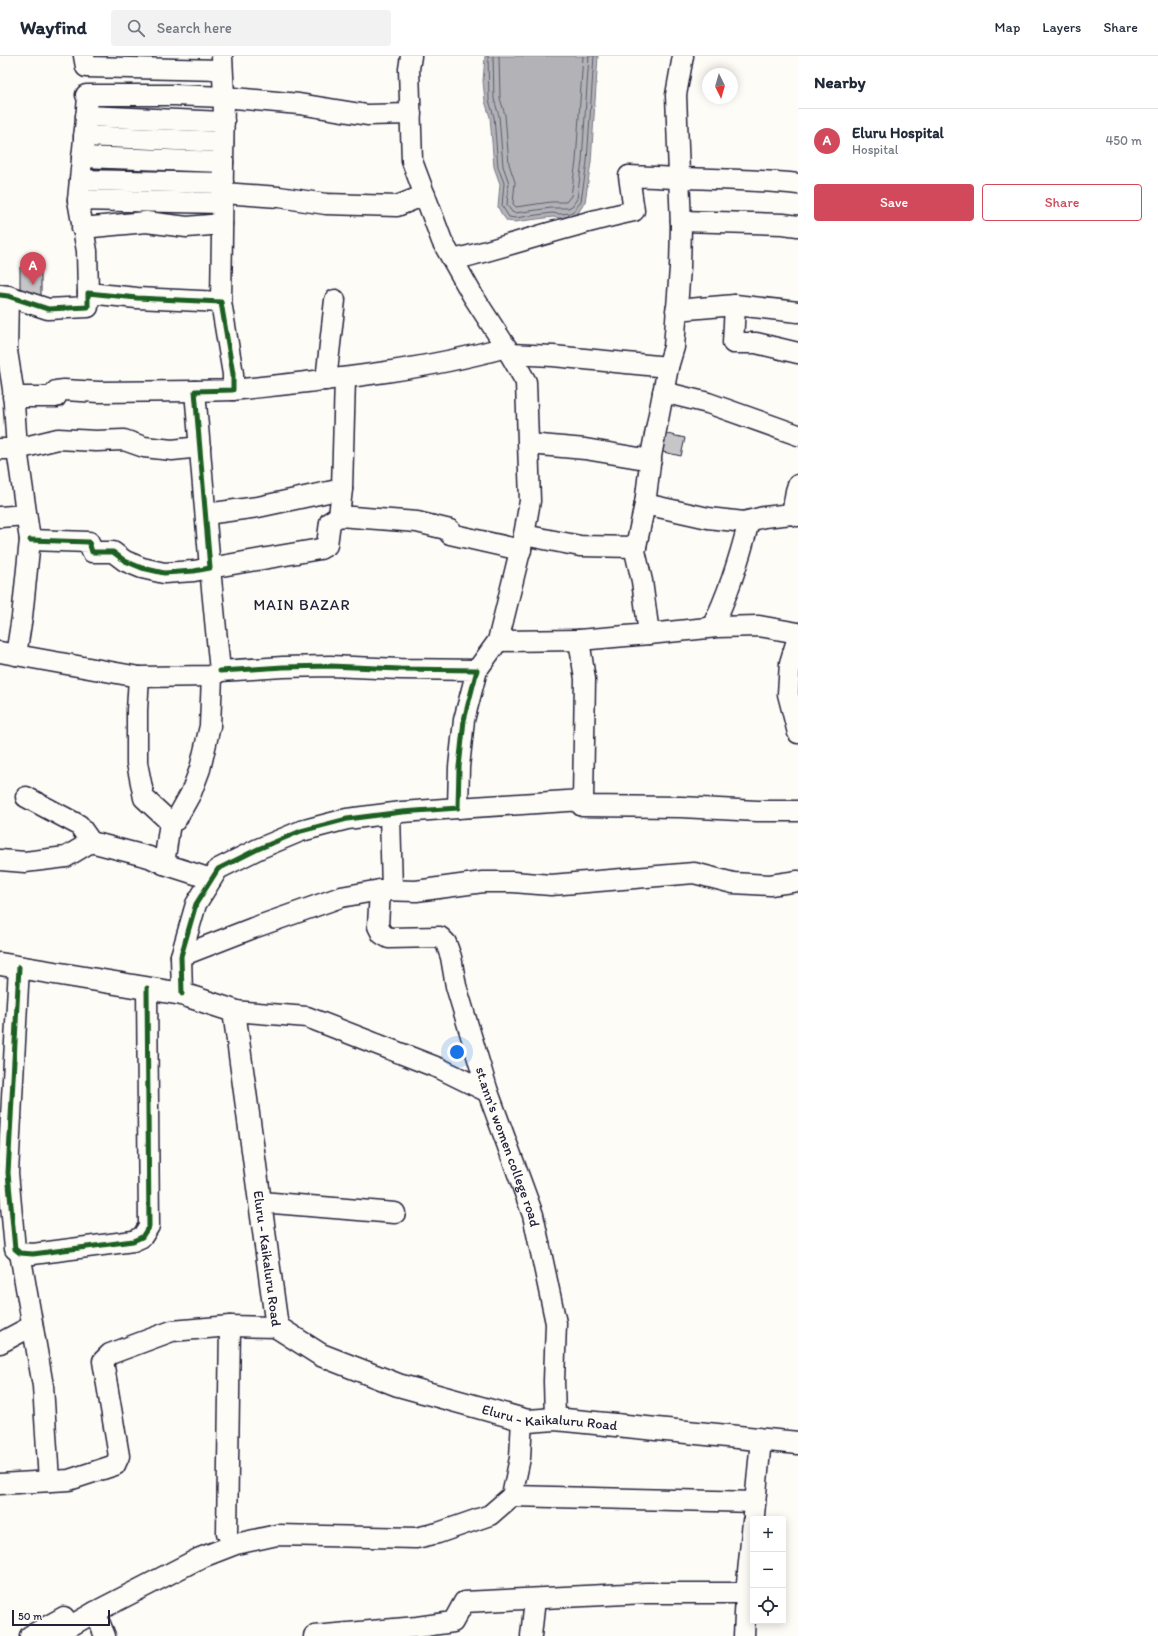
<!DOCTYPE html>
<meta charset="utf-8">
<style>
body{margin:0;font-family:Itim,sans-serif;background:#f2f2f3;color:#1f2937}
.controls{position:absolute;right:12px;bottom:12px;display:grid;overflow:hidden;border-radius:4px;box-shadow:0 2px 10px #0003}
.controls button{width:36px;height:36px;display:grid;place-items:center;padding:0;border:0;border-bottom:1px solid #e0e1e3;background:#fff;color:#1f2937;font:20px sans-serif}
.compass{position:absolute;left:702px;top:12px;width:36px;height:36px;border-radius:50%;background:#fff;box-shadow:0 2px 10px #0003;rotate:175deg}
.scale{position:absolute;left:12px;bottom:10px;width:98px;box-sizing:border-box;padding-left:4px;border:2px solid #22223b;border-top:0;font-size:11px;line-height:14px;white-space:nowrap;color:#22223b;-webkit-text-stroke:3px #fdfcf7;paint-order:stroke}
.you{position:absolute;left:457px;top:996px;width:14px;height:14px;margin:-10px;border:3px solid #fff;border-radius:50%;background:#1a73e8;box-shadow:0 0 0 6px #1a73e833}
.badge{display:grid;place-items:center;width:26px;height:26px;border-radius:50%;background:#d1495b;color:#fff;font-size:13px;font-weight:700}
.pin{position:absolute;translate:-50% -33px;filter:drop-shadow(0 1px 2px #0008)}
.pin::after{content:'';position:absolute;top:21px;width:14px;height:12px;background:inherit;clip-path:polygon(0 0,100% 0,50% 100%)}
.list{margin:0;padding:0;list-style:none}
h2{display:flex;justify-content:space-between;align-items:center;height:52px;margin:0;padding:0 16px;font-size:17px}
h2 small{font-size:13px;font-weight:400;color:#747a83}
.list li{display:grid;grid-template-columns:26px 1fr auto;gap:12px;align-items:center;box-sizing:border-box;height:64px;padding:0 16px;border-top:1px solid #e0e1e3}
.list b{display:block;font-size:15px;white-space:nowrap}
.list p{margin:0;font-size:13px;white-space:nowrap;color:#747a83}
.list em{font-size:13px;font-style:normal;color:#747a83}
.actions{display:flex;gap:8px;padding:12px 16px}
.actions a{flex:1;padding:9px 0;border:1px solid #d1495b;border-radius:4px;text-align:center;font-size:14px;color:#d1495b}
.actions .main{background:#d1495b;color:#fff}
.icon{flex:none;width:22px;height:22px;fill:none;stroke:currentColor;stroke-width:2;stroke-linecap:round;stroke-linejoin:round}
.map{position:relative;flex:none;width:798px;height:1580px;overflow:hidden}
header{display:flex;align-items:center;gap:24px;box-sizing:border-box;height:56px;padding:0 20px;background:#fff;border-bottom:1px solid #e0e1e3}
header strong{font-size:19px}
nav{display:flex;gap:22px;margin-inline-start:auto;font-size:14px}
.search{width:280px;height:36px;background:#f2f2f3;display:flex;align-items:center;gap:10px;box-sizing:border-box;padding:0 14px;border-radius:4px;color:#747a83;font-size:15px}
main{display:flex}
aside{flex:1;background:#fff}
.map>svg:first-child{display:block}
.water{fill:#b2b2b7;stroke:#787885}
.lines{fill:none;stroke-linecap:round;stroke-linejoin:round}
.shore{stroke:#5c5c6d;stroke-width:1}
.building{fill:#c6c6c8;stroke:#22223b}
.minor-casing{stroke:#22223b;stroke-width:23}
.major-casing{stroke:#22223b;stroke-width:25}
.minor{stroke:#fdfcf7;stroke-width:20}
.major{stroke:#fdfcf7;stroke-width:22}
.cycleway-casing{stroke:#fdfcf7;stroke-width:8}
.cycleway{stroke:#1b5e20;stroke-width:5}
.labels{text-anchor:middle;stroke-width:4;stroke-linejoin:round;paint-order:stroke}
.street-label{font-size:14px;fill:#22223b;stroke:#fdfcf7}
.neighbourhood-label{font-size:15px;letter-spacing:1px;fill:#22223b;stroke:#fdfcf7}
</style>
<header>
<strong>Wayfind</strong>
<div class="search"><svg class="icon" aria-label="search" viewBox="0 0 24 24"><circle cx="10" cy="10" r="6"/><path d="M15 15l6 6"/></svg>Search here</div>
<nav><a>Map</a><a>Layers</a><a>Share</a></nav>
</header>
<main>
<div class="map">
<svg width="798" height="1580" viewBox="0 0 798 1580">
<rect width="100%" height="100%" fill="#fdfcf7"/>
<filter id="ink" filterUnits="userSpaceOnUse"><feTurbulence type="fractalNoise" baseFrequency=".025" numOctaves="2"/><feDisplacementMap in="SourceGraphic" scale="8" xChannelSelector="R" yChannelSelector="G"/><feConvolveMatrix kernelMatrix="1 2 1 2 8 2 1 2 1" color-interpolation-filters="sRGB"/></filter>
<g filter="url(#ink)">
<path class="water" d="M485,0H598L591,106L585,146L578,157L572,161L559,162L553,161L514,166L507,165L501,157L498,151L500,128L494,111L490,61L485,45L483,25Z"/>
<g class="lines">
<path class="shore" d="M488,0L489,44L494,61L498,111L504,127L502,150L509,161L515,162L552,157L560,158L570,157L575,154L581,145L587,106L594,0
M493,0L494,43L499,60L503,110L509,127L507,149L512,156L515,157L551,152H568L572,150L577,143L582,105L589,0
M499,0L500,42L505,59L509,108L515,126L513,148L516,151L551,146H566L571,140L576,105L583,0"/>
</g>
<path class="building" d="M20,211H41V241L20,242Z
M658,376L685,382L681,400L654,394Z"/>
<g class="lines">
<defs>
<g id="minor">
<path d="M84,0L86,11L222,14"/>
<path d="M411,0L409,13L412,105L442,185L473,240L506,291L526,326L530,445L524,479L498,585L477,614"/>
<path d="M86,60L224,66"/>
<path d="M84,80L223,86"/>
<path d="M82,101L223,106"/>
<path d="M80,124L223,127"/>
<path d="M223,137L279,141L326,148L397,150L425,139"/>
<path d="M78,144L222,147"/>
<path d="M681,165L783,168L798,170"/>
<path d="M82,172L146,166L187,171L222,168"/>
<path d="M453,204C513,189 572,168 634,155L629,120C685,123 742,122 798,128"/>
<path d="M88,237L87,195L78,144L88,42L86,39H173L224,41L299,48L367,59L411,58"/>
<path d="M0,239L8,240L48,253L88,251V237L137,242L221,246L233,318V334L195,335L210,512L194,515L164,517L142,512L125,505L113,496H92L89,486L30,484"/>
<path d="M221,246L224,41L222,0"/>
<path d="M735,249L798,256"/>
<path d="M676,254L735,249L733,287H756L798,297"/>
<path d="M510,298L553,300L668,311"/>
<path d="M326,324L335,244"/>
<path d="M233,334C325,324 417,316 506,291"/>
<path d="M663,336L708,347L798,379"/>
<path d="M13,341H56V335L64,334L99,336L195,335"/>
<path d="M529,388L585,393L651,404"/>
<path d="M0,393H17L13,333L7,295L8,240"/>
<path d="M342,433L345,322"/>
<path d="M645,448L708,462L744,466L764,461L792,458L798,460"/>
<path d="M206,458L258,451L342,433L339,460"/>
<path d="M792,458L796,435L798,429"/>
<path d="M0,461L26,459"/>
<path d="M524,479L580,490L636,491"/>
<path d="M712,571C729,537 740,501 749,465"/>
<path d="M649,578L717,571L759,570L798,577"/>
<path d="M798,581L790,607L788,638L798,677"/>
<path d="M579,584L649,578L642,525L635,495L645,448L651,400L668,311L674,291L680,212L681,170L676,39L683,0"/>
<path d="M0,596L16,599L22,561L30,484L17,393L58,383L96,385L124,384L144,391L172,394L200,391"/>
<path d="M16,599L139,621L212,620L220,615L210,512L320,493L327,489L330,466L339,460L417,466L450,474V478L521,494"/>
<path d="M139,621L137,654V707L144,742L170,766L176,764L191,737L200,713L210,670L212,620"/>
<path d="M26,741L79,769L91,786L149,801L164,808L211,823"/>
<path d="M583,744L582,750L681,751L757,755H798"/>
<path d="M458,752L583,744L585,623L579,584L498,585"/>
<path d="M390,758L392,834"/>
<path d="M0,804L25,806L66,801L91,786"/>
<path d="M164,808L170,766"/>
<path id="s1" d="M380,834L378,870L382,878L389,882L440,881L446,887L451,901L456,930L488,1036L533,1159L556,1267L554,1325L555,1363"/>
<path d="M181,900L253,872L341,841L380,834L416,835L483,826H513L551,829L694,817L733,827L770,829L798,825"/>
<path d="M19,911L8,1117L15,1193L20,1197L33,1198L133,1185L142,1181L149,1170L147,932"/>
<path d="M182,938L181,900L196,848L218,813L258,793L301,775L347,763L402,756L458,752L459,711L464,664L477,614L400,613L330,610L283,611L220,615"/>
<path d="M234,955L307,961L441,1013L488,1036"/>
<path d="M261,1146L395,1157"/>
<path d="M20,1197L43,1330L49,1425"/>
<path d="M230,1270L277,1271"/>
<path d="M0,1287L32,1270"/>
<path d="M0,1428L69,1424L115,1409L119,1400L103,1305L110,1298L172,1275L230,1270L227,1477"/>
<path d="M512,1440L755,1446"/>
<path d="M754,1459L761,1383"/>
<path d="M95,1556L105,1580"/>
<path d="M30,1580L64,1561"/>
<path d="M53,1580L95,1556L200,1502L236,1488L277,1479L416,1482L438,1477L490,1459L512,1440L520,1402L522,1363"/>
<path d="M314,1580L417,1571L453,1566L464,1546L646,1537H746"/>
<path d="M531,1580L535,1543"/>
<path d="M744,1580L746,1537L753,1465"/>
</g>
<g id="major">
<path id="s2" d="M0,908L182,938L234,955L277,1271L321,1299L398,1329L528,1365L555,1363L798,1387"/>
</g>
</defs>
<use href="#minor" class="minor-casing"/>
<use href="#major" class="major-casing"/>
<use href="#minor" class="minor"/>
<use href="#major" class="major"/>
<defs>
<path id="cycleway" d="M0,239L8,240L48,253L88,251V237L137,242L221,246L233,318V334L195,335L210,512L194,515L164,517L142,512L125,505L113,496H92L89,486L30,484
M19,911L8,1117L15,1193L20,1197L33,1198L133,1185L142,1181L149,1170L147,932
M182,938L181,900L196,848L218,813L258,793L301,775L347,763L402,756L458,752L459,711L464,664L477,614L400,613L330,610L283,611L220,615"/>
</defs>
<use href="#cycleway" class="cycleway-casing"/>
<use href="#cycleway" class="cycleway"/>
</g>
</g>
<g class="labels">
<g class="street-label">
<text dy="5" stroke="none"><textPath href="#s1" startOffset="326">st.ann's women college road</textPath></text>
<text dy="5" stroke="none"><textPath href="#s2" startOffset="489">Eluru - Kaikaluru Road</textPath></text>
<text dy="5" stroke="none"><textPath href="#s2" startOffset="849">Eluru - Kaikaluru Road</textPath></text>
</g>
<g class="neighbourhood-label">
<text x="302" y="554">MAIN BAZAR</text>
</g>
</g>
</svg>
<div class="controls">
<button>+</button>
<button>−</button>
<button><svg class="icon" aria-label="locate" viewBox="0 0 24 24"><circle cx="12" cy="12" r="6"/><path d="M12 2v4M12 18v4M2 12h4M18 12h4"/></svg></button>
</div>
<svg class="compass" viewBox="-18 -18 36 36"><path d="M0-13l5 13h-10z" fill="#e53935"/><path d="M0 13l5-13h-10z" fill="#747a83"/></svg>
<div class="scale">50 m</div>
<div class="you"></div>
<div class="pin badge" style="left:33px;top:229px">A</div>
</div>
<aside>
<h2>Nearby<small></small></h2>
<ul class="list">
<li><span class="badge">A</span><div><b>Eluru Hospital</b><p>Hospital</p></div><em>450 m</em></li>
</ul>
<div class="actions"><a class="main">Save</a><a>Share</a></div>
</aside>
</main>
